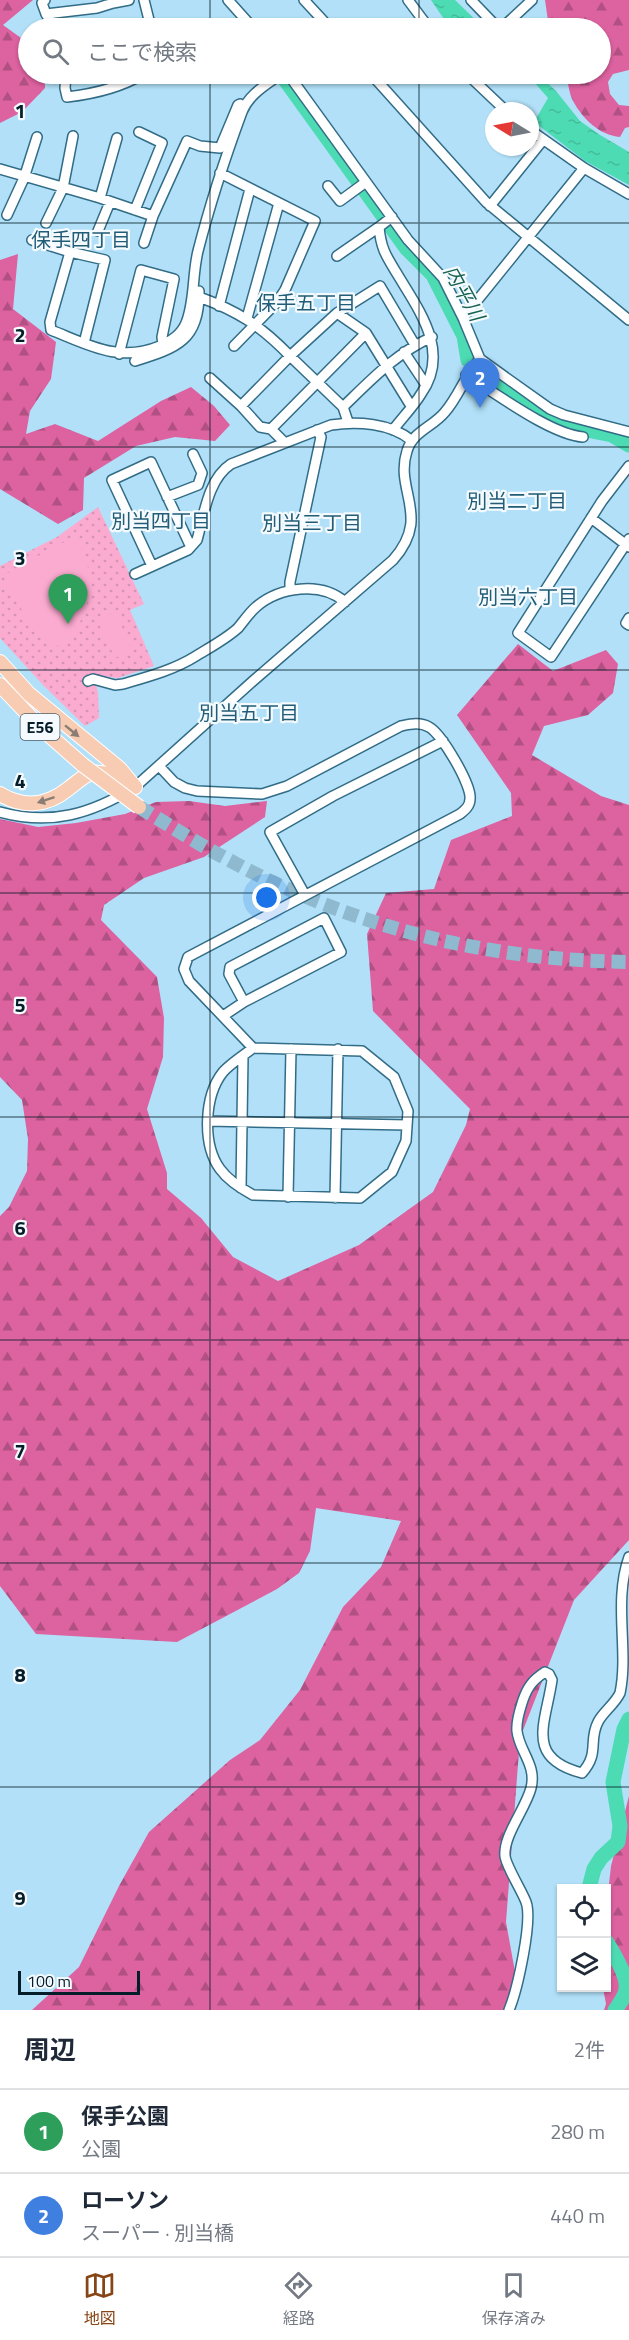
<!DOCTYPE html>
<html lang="ja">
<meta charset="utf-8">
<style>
body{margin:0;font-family:"Titillium Web","Noto Sans JP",sans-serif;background:#f6f6f7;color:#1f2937}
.controls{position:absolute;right:18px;bottom:18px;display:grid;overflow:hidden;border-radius:0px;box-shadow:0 2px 4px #0004}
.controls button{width:54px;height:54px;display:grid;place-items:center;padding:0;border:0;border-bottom:2px solid #e0e1e3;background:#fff;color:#1f2937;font:30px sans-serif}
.compass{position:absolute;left:485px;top:102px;width:54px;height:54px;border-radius:50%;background:#fff;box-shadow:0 2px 4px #0004;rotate:280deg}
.scale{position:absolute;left:18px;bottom:15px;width:122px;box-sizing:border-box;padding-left:6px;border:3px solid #051d28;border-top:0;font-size:16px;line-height:21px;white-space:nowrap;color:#051d28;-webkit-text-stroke:4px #f4fafd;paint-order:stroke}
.you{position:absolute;left:267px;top:898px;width:21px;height:21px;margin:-15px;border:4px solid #fff;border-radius:50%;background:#1a73e8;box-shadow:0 0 0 9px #1a73e833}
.badge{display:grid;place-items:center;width:39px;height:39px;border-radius:50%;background:#874414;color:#fff;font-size:20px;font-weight:700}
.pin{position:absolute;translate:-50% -50px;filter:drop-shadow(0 2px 3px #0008)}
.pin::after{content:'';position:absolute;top:32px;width:21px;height:18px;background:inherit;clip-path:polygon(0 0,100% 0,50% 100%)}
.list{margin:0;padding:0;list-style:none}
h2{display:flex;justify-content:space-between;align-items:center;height:78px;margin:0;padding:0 24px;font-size:26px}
h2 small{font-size:20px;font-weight:400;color:#747a83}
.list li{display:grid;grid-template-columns:39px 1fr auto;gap:18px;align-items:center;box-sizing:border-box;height:84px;padding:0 24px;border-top:2px solid #e0e1e3}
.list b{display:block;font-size:22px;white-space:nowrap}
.list p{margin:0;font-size:20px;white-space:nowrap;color:#747a83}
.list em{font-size:20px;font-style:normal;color:#747a83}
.icon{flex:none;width:33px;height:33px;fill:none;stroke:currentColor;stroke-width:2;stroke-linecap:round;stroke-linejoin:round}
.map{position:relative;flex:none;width:629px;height:2010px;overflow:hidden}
.search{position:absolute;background:#fff;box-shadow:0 2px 4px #0004;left:18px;right:18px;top:18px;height:66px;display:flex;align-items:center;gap:15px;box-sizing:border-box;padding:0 21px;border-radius:33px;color:#747a83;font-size:22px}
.sheet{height:246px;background:#fff}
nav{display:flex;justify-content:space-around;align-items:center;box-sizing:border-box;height:84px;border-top:2px solid #e0e1e3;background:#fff;font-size:16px;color:#747a83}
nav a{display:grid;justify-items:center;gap:3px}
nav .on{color:#874414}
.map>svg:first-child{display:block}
.green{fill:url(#green-dots)}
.forest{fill:url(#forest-firs)}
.pitch{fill:#fcabd0}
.water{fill:url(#water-ripples)}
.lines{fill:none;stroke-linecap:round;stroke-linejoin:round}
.river{stroke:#4ddbb4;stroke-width:15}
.highway-tunnel{stroke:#8fb9ce;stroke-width:14;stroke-dasharray:14 7;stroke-linecap:butt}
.minor-casing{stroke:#326c86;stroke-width:12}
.highway-casing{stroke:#fff;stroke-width:16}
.minor{stroke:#fff;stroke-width:9}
.highway{stroke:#f8ccb3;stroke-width:14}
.highway-bridge-casing{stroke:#fff;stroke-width:16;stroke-linecap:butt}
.highway-bridge{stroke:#f8ccb3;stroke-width:14}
.oneway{fill:#8b7d74}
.grid{fill:none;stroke:#051d28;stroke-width:1.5;stroke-opacity:0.55}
.labels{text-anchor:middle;stroke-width:4.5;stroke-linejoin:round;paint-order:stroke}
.shield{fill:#f4fafd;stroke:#4d5f68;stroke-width:1.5}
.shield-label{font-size:16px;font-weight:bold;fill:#051d28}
.neighbourhood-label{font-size:20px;fill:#225d77;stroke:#f4fafd}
.water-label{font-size:20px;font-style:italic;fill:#17634f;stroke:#f4fafd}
.grid-label{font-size:20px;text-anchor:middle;font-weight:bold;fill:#051d28;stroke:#f4fafd;stroke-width:4.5;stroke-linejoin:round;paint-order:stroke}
</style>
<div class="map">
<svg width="629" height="2010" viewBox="0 0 629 2010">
<defs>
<pattern id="green-dots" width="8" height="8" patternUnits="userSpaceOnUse" patternTransform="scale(1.5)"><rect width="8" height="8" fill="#fcabd0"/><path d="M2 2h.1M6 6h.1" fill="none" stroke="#d693b3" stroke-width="1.8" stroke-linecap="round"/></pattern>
<pattern id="forest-firs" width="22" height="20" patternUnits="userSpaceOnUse" patternTransform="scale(1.5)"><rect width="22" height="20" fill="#dd62a0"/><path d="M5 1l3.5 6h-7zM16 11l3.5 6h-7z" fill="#b15082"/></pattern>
<pattern id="water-ripples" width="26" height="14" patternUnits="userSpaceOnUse" patternTransform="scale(1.5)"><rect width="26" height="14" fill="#4ddbb4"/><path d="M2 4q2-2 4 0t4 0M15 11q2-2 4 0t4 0" fill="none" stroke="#42bc9b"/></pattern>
</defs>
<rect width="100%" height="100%" fill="#b1e0f8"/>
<path class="green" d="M98,507L144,604L130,610L154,666L118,678L94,675L98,693L99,718L85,726L43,685L0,638V566L57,537Z"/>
<path class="forest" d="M0,0H33L3,25L28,43V74H45V88L22,112L0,123Z
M545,0H629V70L613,74L608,82L610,94L619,105L629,106V127L625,128L620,137C599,135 583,119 573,101C569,93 568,82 566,74H600V28H549Z
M18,254L13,309L56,342L51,379L30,411L26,434L55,424L98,441L161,401L191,387L214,406L230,425L215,441L175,437L136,446L84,478L83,510L58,524L0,489V260Z
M518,644L553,671L606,650L618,664L613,693L588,715L544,726L532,755L601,796L629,805V1540L574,1600L520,1738L506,1922L515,1972L508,2010H32L79,1967L119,1886L149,1832L230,1760L260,1740L300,1690L343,1607L381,1567L401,1521L316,1508L310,1551L299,1573L277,1589L177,1642L36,1634L0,1586V1216L9,1207L27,1171L28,1139L22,1100L0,1077V819L38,827L76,823L125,814L156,802L189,801L225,806L267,801L265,817L204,857L144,878L104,905L101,920L157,977L164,1018L163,1057L147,1109L167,1173V1189L201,1218L233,1257L278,1281L359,1245L433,1192L466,1125L470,1109L373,1011L367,934L386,893L434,889L451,840L512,816L511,793L457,715Z
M629,1796V2010H604L606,2004L603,1988H606L607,1902L611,1866Z"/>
<path class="pitch" d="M79,540C97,575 93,627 55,647L38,634L5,585L6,574L61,543Z
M115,612L133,650L115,658L97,620Z"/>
<path class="water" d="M431,0H455L484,28H450Z
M527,74H538L556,91L580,121L600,135L629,152V185L585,161L534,122L548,98Z"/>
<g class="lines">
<path class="river" d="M281,74L407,249L433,275L464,336L468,360L487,377L546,417L567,426L612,435L629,445
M589,1888L594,1869L601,1858L618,1842L620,1826L613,1782L624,1729L629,1719
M606,1941C613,1952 628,1976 626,1989C625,1997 620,2003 615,2010"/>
<path class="highway-tunnel" d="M139,807C169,825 198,844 229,860C355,928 486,960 629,962"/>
<defs>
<path id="minor" d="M45,0L42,3L46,14L97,8L113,3
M112,0L113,3L129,0
M144,0L151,28
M228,0L253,28
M304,0L330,28
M408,0L429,28
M471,0L498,28
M46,14L55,28
M502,28L532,0
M66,74L65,88L67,97C93,94 120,88 143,74
M288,74L408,240L443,278L463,318L480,359L550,409L564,415L629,432
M371,74L486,202L629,320
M467,74L506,111
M549,74H550
M530,130L584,168L629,194
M0,169L100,198L153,216
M220,173L315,221L285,290L278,301L234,346
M328,186L340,201L366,182
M100,198L117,138
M490,206L543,140
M135,210L162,143L139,132
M7,215L24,178L37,137
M392,217L379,227C381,250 387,257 399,277C421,313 450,353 421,394C413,407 402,418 393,430
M46,223L63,188L73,136
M98,231L110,202
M32,240L70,252L105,260L84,343
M144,243L153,216L187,141L200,146L220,148L238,105L240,104
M70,252L50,322L51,330C89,345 119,363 160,346C171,341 181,335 186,323C195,301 192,275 198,251C210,204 225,158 242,112C249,94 266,85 281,74
M337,256L379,227
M199,297C238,311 261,326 290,356L241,406
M219,306L250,189
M337,313L380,286L415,345
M247,318L279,203
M463,318L584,168
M404,352L426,385
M119,354L141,270L174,279L162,337L163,345
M135,361C177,348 200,340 199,291
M466,375C497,394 550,434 583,437
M210,378L241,406L260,427L271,429L285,443
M343,407C371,380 396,353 432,337
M348,422L343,407L290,356L337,313L366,333
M271,429L366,333L411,406
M629,466L602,501L518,633L551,657L629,539
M167,497L198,485L202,473L193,454
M591,518L629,547
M152,566L112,480L151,462L189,543L192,545
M135,574L188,550L197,540C204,515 208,479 231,464L331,425C357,421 390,423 411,440
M290,590V582L321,437L317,430
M629,618L626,623L629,625
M88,681L93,679L115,685L123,684C147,677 174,670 196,656C209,648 226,639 238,628C244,621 249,613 256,607C279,587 321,581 345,602
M159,766L174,782L185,788L197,791L262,794L287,786L401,726C411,724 420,722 429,727C441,733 472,785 470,799C470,806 465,810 460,814L188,957L184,969L189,981L253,1048
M0,812C51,826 91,814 135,787L253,681L393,560C432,516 394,491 407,451C413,431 433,427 445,412C459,396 465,375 480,359
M305,895L270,832L333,796L443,741
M223,1016L244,1002L341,952L324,918L230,967L229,974L244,1002
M253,1048L362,1051L394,1077L408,1111L406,1141L392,1172L360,1198L253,1195C242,1189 228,1180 220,1169C202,1144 204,1096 223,1072C231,1063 244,1055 253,1048Z
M208,1121L407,1125
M241,1188L243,1056
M288,1197L291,1049
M335,1198L338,1049
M509,2010C517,1991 533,1921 526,1902C522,1891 506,1866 505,1856C503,1836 526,1808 531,1788C537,1765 519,1751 517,1731C516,1720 520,1710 523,1700C528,1686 533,1680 545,1672L549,1674L552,1680C546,1723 524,1758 582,1773C600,1753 588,1741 598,1722C603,1712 615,1704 620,1693C629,1651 613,1601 629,1557"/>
<path id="highway" d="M0,662L29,694L120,769L135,787
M0,685L41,728L83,765
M0,794C23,808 47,806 68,789C75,784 83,776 91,773C104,770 119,779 131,785"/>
</defs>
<use href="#minor" class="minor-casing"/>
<use href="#highway" class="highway-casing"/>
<use href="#minor" class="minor"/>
<use href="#highway" class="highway"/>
<defs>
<path id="highway-bridge" d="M83,765L139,807"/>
</defs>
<use href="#highway-bridge" class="highway-bridge-casing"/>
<use href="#highway-bridge" class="highway-bridge"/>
</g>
<defs><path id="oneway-solid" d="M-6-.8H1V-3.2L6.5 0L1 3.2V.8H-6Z" transform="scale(1.5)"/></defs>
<g class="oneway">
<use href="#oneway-solid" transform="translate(72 731) rotate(39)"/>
<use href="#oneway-solid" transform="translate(46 800) rotate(162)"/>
</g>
<path class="grid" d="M210,0V28M419,0V28M210,74V2010M419,74V2010M0,223H629M0,447H629M0,670H629M0,893H629M0,1117H629M0,1340H629M0,1563H629M0,1787H629"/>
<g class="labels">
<rect class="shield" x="20.5" y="714" width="39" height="26" rx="4.5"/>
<g class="shield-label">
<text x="40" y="733">E56</text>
</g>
<g class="neighbourhood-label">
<text x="81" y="247">保手四丁目</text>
<text x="306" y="310">保手五丁目</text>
<text x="517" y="508">別当二丁目</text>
<text x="161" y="528">別当四丁目</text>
<text x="312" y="530">別当三丁目</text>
<text x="528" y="604">別当六丁目</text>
<text x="249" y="720">別当五丁目</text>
</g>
<g class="water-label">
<text transform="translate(464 293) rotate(61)" y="7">内平川</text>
</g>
</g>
<g class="grid-label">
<text x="20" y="118">1</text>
<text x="20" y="342">2</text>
<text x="20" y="565">3</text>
<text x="20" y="788">4</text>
<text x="20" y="1012">5</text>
<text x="20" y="1235">6</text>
<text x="20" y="1458">7</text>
<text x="20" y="1682">8</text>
<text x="20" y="1905">9</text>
</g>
</svg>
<div class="controls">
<button><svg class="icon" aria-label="locate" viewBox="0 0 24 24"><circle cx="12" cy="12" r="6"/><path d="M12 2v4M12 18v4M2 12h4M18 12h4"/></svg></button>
<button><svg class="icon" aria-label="layers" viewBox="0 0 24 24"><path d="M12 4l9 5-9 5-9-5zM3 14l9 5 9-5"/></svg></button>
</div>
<svg class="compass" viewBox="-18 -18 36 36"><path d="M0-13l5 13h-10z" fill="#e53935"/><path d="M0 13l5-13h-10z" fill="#747a83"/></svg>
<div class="scale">100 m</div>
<div class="you"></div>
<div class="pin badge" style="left:68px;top:624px;background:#2e9e5b">1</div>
<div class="pin badge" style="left:480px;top:408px;background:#3f7fe0">2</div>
<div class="search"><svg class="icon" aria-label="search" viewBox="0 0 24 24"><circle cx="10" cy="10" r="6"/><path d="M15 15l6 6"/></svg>ここで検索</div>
</div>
<section class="sheet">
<h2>周辺<small>2件</small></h2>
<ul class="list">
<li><span class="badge" style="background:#2e9e5b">1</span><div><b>保手公園</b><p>公園</p></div><em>280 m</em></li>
<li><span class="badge" style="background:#3f7fe0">2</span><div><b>ローソン</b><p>スーパー · 別当橋</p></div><em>440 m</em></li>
</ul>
</section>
<nav>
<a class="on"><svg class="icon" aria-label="map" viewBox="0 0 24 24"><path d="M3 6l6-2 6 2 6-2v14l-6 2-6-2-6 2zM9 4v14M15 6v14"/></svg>地図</a>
<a><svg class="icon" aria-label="directions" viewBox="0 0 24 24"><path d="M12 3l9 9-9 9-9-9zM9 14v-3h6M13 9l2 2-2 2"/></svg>経路</a>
<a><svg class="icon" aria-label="saved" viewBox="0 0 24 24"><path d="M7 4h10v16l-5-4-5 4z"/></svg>保存済み</a>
</nav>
